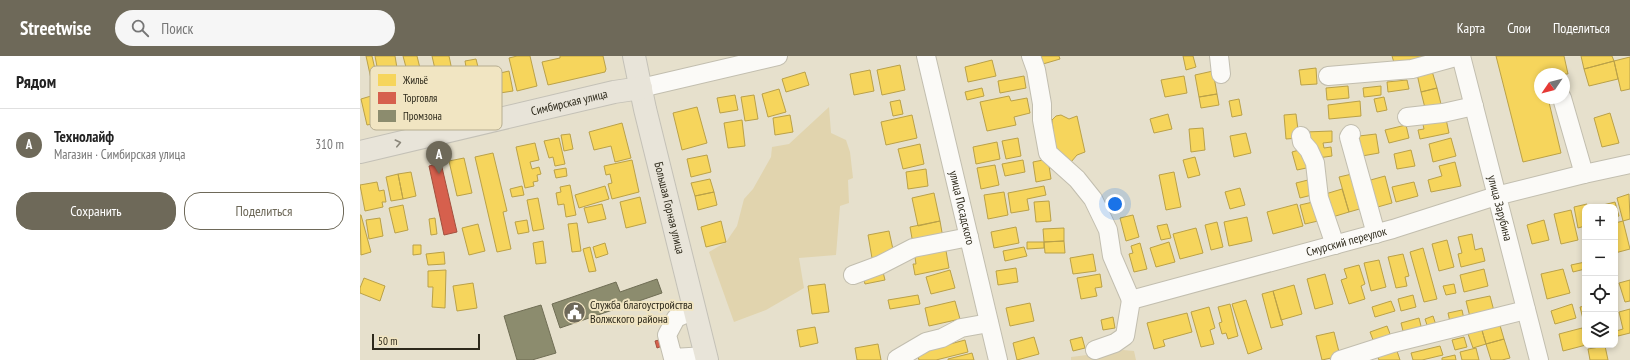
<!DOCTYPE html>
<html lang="ru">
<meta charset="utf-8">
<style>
body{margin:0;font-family:"PT Sans Narrow",sans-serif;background:#f6f6f6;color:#222}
.controls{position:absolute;right:12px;bottom:12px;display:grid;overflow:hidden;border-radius:8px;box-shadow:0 2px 6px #0003}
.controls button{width:36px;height:36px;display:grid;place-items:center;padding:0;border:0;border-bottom:1px solid #e0e0e0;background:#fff;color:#222;font:20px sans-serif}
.compass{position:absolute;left:1174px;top:12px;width:36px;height:36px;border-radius:50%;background:#fff;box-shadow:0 2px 6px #0003;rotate:235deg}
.scale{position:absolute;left:12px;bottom:10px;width:108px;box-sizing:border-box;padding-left:4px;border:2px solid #2d291b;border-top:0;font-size:11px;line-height:14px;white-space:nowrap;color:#2d291b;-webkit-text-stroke:3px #f1e5c2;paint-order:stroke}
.you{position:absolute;left:755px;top:148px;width:14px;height:14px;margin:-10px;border:3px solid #fff;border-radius:50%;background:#1a73e8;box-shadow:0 0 0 6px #1a73e833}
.badge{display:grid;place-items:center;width:26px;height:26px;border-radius:50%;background:#6e6959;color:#fff;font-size:13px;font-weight:700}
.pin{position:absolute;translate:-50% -33px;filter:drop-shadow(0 1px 2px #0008)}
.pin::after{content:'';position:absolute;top:21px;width:14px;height:12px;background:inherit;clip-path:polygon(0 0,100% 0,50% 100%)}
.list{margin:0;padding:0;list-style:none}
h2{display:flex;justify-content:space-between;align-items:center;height:52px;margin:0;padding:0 16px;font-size:17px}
h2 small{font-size:13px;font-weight:400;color:#767676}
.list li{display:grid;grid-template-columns:26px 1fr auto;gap:12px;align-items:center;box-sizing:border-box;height:72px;padding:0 16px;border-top:1px solid #e0e0e0}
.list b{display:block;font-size:15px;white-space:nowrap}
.list p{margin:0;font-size:13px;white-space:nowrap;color:#767676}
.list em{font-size:13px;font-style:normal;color:#767676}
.actions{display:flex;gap:8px;padding:12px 16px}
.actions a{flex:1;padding:9px 0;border:1px solid #6e6959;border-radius:16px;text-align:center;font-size:14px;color:#6e6959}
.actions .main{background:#6e6959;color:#fff}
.icon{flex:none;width:22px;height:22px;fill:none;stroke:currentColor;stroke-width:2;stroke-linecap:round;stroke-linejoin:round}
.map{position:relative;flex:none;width:1270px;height:304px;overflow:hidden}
header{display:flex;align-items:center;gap:24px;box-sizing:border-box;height:56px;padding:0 20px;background:#6e6959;color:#fff}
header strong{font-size:19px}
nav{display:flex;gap:22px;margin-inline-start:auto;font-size:14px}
.search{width:280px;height:36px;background:#f6f6f6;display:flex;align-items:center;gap:10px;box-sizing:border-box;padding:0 14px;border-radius:22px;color:#767676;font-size:15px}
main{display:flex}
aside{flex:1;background:#fff}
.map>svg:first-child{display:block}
.green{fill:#e1d4ae}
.homes{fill:#f6d55c;stroke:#baa148}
.shops{fill:#d6604d;stroke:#a3503e}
.industry{fill:#8c8c6e;stroke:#706e55}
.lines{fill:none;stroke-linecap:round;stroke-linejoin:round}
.minor-casing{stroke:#c2beaf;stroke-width:20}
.major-casing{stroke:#c4c1b7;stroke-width:24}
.minor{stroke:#fbfaf7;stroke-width:18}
.major{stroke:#e8e4d9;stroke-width:22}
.oneway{stroke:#8a867a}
.labels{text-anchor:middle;stroke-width:4;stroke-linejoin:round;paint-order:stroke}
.street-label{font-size:12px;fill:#2d291b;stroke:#f1e5c2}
.poi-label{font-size:12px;fill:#2d291b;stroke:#f1e5c2;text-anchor:start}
.key{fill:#f1e5c2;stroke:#b6ad90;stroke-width:1}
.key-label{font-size:11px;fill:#2d291b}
</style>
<header>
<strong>Streetwise</strong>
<div class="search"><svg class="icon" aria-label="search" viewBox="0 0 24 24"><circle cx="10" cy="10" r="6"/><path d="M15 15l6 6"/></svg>Поиск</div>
<nav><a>Карта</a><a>Слои</a><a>Поделиться</a></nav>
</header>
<main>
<aside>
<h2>Рядом<small></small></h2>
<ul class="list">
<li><span class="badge">A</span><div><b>Технолайф</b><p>Магазин · Симбирская улица</p></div><em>310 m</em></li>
</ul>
<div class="actions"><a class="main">Сохранить</a><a>Поделиться</a></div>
</aside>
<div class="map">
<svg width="1270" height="304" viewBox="0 0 1270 304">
<rect width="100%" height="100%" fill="#e6e0cc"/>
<path class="green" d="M469,51L471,77L486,84L490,96L493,122L488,124L489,147L480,150L476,199L439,202L444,232L406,254L374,266L349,196L366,186L377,170L384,143L393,133L411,101L412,91L429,88Z
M763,294L774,295L776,304H711V301L727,299L740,300Z"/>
<path class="homes" d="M6,0H12L19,31L13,32Z
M15,0H35L37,12L18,16Z
M43,0H57L69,49L49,54L43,32L51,30Z
M72,0H89L93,19L77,22Z
M157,0H170L177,30L157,35L149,2Z
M200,0H243L246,13L245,16L188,29L182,6L200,2Z
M681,0H699L700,3L683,8Z
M823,0H833L836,11L826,14Z
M1032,0H1071L1035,10Z
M1136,0H1204L1208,18H1180V42H1188L1201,97L1163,106Z
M1221,0H1252L1254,5L1224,13Z
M1270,1V33L1261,35L1254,5Z
M116,3L119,15L107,17L105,5Z
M632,4L636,20L608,26L605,11Z
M1254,5L1258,23L1229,30L1224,13Z
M540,9L545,34L522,39L517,14Z
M956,12L957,28L941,29L939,14Z
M510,14L514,35L494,39L490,18Z
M149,15L153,35L140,37L136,18Z
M853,15L857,38L839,41L835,19Z
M1072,15L1077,32L1061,36L1057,18Z
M445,16L449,29L426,36L422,23Z
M664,20L666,32L640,37L638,25Z
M824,20L827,37L805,41L801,24Z
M1047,24L1049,33L1028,36L1027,26Z
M988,30L989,42L967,44L966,32Z
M1021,30V39L1004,41L1003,32Z
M622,32L624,40L607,44L605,36Z
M1077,32L1082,52L1066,56L1061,36Z
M419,33L426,56L408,61L402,38Z
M857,38L859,49L841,52L839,41Z
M375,39L378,54L360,57L357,42Z
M394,39L398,63L385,65L381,41Z
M11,40L17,67L7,69L1,43Z
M649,40L651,45L667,42L670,57L654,61L656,69L627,75L620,46Z
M1024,41L1027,54L1017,56L1014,43Z
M879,43L882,59L872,61L869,45Z
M540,44L543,58L533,60L530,46Z
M1000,45L1001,60L969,63L968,49Z
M337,51L347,87L322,94L313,57Z
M1250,57L1259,87L1242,91L1234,62Z
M808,58L812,73L794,77L790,63Z
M936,58L939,82L926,83L924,59Z
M430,59L433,76L415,79L413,62Z
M552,59L557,82L526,89L521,66Z
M701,59L709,63L717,60L725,96L717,99L711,106L695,98L689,74L693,73L692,64L696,60Z
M1086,63L1089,77L1060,83L1058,74L1064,73L1062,64Z
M382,64L385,90L368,92L364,67Z
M262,67L271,102L255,106L251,90L234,94L229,76Z
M1046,69L1049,82L1029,87L1025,74Z
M843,72L845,94L831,96L829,73Z
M972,75V86L963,87L964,92L971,91L972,100L958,102L945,76Z
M886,77L891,97L874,101L870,80Z
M210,78L213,93L204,95L201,79Z
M1016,78L1019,97L1002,100L999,80Z
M199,82L205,108L195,110L193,101L189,102L184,85Z
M658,82L661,100L646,103L642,85Z
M1091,82L1096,100L1073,106L1069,88Z
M637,86L640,103L616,108L613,91Z
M175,87L179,104L170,106L172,113L179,111L181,118L177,119L178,125L173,126L174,130L165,132L156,91Z
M560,88L564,108L543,113L538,93Z
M946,92L951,111L937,114L932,96Z
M1051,94L1055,110L1037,113L1034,98Z
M133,97L147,155L143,156L151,193L137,196L115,101Z
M347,99L351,116L331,121L327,103Z
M835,101L840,119L828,122L823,104Z
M104,102L112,137L97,140L89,105Z
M688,103L691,123L676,126L673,106Z
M272,104L279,136L252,143L248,128L252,127L250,118L246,119L244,110Z
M663,104L665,116L645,120L642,108Z
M1095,106L1101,130L1071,136L1068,124L1082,120L1079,110Z
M635,109L639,129L621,133L617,112Z
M206,112L207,120L196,122L194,114Z
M566,113L568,130L548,133L546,116Z
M51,116L56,140L43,143L38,118Z
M814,116L821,151L806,154L799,119Z
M38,118L43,143L31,145L26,121Z
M992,118L1003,152L989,156L979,121Z
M1025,120L1032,147L1014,152L1007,125Z
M350,123L354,136L335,140L331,127Z
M952,123L956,138L940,142L936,127Z
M17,126L19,135L24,134L26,146H22L23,151L5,155L0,129Z
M1054,126L1058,140L1036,146L1032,131Z
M210,129L216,159L206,161L204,148L198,149L196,137L201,136L200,131Z
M162,130L164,139L152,141L150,133Z
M245,130L249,143L219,152L215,139Z
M684,130L686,139L667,143L669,154L651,157L648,137Z
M880,132L885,149L870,153L865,136Z
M982,133L989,156L969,162L962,139Z
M354,136L357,149L338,154L335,140Z
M644,136L648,159L628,163L624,139Z
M574,137L580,165L558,170L552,142Z
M1269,138L1270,163L1263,165L1257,142Z
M280,141L286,167L266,172L260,146Z
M178,142L184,173L173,175L167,144Z
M689,145L691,165L676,166L674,146Z
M953,146L958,165L945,168L940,149Z
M1255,146L1259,160L1255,161V151H1235Z
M242,148L246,163L228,167L224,152Z
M937,148L943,170L913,178L907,156Z
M1227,148V151H1225V170L1218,172L1214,151Z
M43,149L48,174L35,177L29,152Z
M1211,154L1218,184L1201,188L1194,158Z
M0,159H1L11,196L1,199Z
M773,159L779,181L766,185L760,162Z
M887,161L892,185L869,190L864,166Z
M20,162L23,180L9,183L6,164Z
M75,162L77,178L71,179L69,163Z
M167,164L169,176L158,178L155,166Z
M1184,164L1189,184L1172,188L1167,169Z
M361,165L366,186L346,191L341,171Z
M580,165L583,182L553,188L550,171Z
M1263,165L1270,193L1255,197V167Z
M857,166L863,191L851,194L845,169Z
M217,167L221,195L212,196L208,168Z
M118,168L125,195L109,199L102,172Z
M807,168L811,182L801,184L797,170Z
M656,171L659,187L634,192L631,176Z
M704,172V185L684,186L683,173Z
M836,172L843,197L820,203L813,178Z
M529,175L534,198L512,202L508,179Z
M1112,178L1115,194L1122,192L1125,205L1101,211L1098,198L1102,197L1098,181Z
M1087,184L1094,211L1079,215L1072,188Z
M183,185L186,207L176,208L173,187Z
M704,185L705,197H685L684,186Z
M667,186H684V192L667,193Z
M809,186L815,206L796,211L790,192Z
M245,187L248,198L236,202L233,191Z
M780,187L787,213L774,216L769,198L773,197L771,190Z
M53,189H61V198L53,199Z
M585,189L589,212L555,219L553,208H556L554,195Z
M230,191L236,215L229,216L223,193Z
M664,191L667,200L645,205L643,195Z
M1063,192L1077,243L1064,246L1050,196Z
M84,196L85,208L68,209L66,198Z
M733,198L736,215L713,218L710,202Z
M1043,198L1049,220L1045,221L1047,230L1036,232L1028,201Z
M1019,204L1026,231L1011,235L1004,207Z
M1225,206V213L1213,216L1211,209Z
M999,209L1005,228L1001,230L1005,243L989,248L981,224L987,222L984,213Z
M656,212L658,226L638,229L636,215Z
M1124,213L1128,230L1104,236L1100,219Z
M1203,213L1210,237L1187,243L1181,218Z
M86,214L85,252L72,251L73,231H68V215Z
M590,214L595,232L571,238L566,221Z
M523,216L525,224L505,228L503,220Z
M740,218L742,231L735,232L737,240L721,243L717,222Z
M965,218L973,248L955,253L947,223Z
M4,222L25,230L20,245L0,237V232Z
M1270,224V245L1265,246L1259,227Z
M113,227L117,252L97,255L93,230Z
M465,228L469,256L452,258L448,230Z
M1094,228L1096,237L1086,239L1083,230Z
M934,229L942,258L921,264L913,235Z
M913,235L923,269L911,272L902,238Z
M558,239L560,248L530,253L528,244Z
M1053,239L1056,251L1041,255L1038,243Z
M1130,240L1134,255L1110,261L1106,245Z
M886,244L902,293L888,298L872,248Z
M595,245L600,263L569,270L565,252Z
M1031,245L1035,255L1015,261L1012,251Z
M670,247L674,265L650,270L646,252Z
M870,248L878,280L868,283L866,277L862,278L859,267L862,266L858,251Z
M1212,248L1216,262L1195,268L1191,255Z
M1225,250V262L1223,263L1220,251Z
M849,251L855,272L850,274L854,288L841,291L831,256Z
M1270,253V277L1258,280L1256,275L1263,273L1259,256Z
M1102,254L1104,263L1090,266L1088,257Z
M827,257L832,276L803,284L805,290L794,293L787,267Z
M1073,260L1076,269L1068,272L1065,263Z
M753,261L755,272L743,274L741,264Z
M1059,262L1062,274L1044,279L1041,267Z
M1139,266L1144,283L1126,288L1121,271Z
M1027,270L1032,283L1015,289L1010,276Z
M455,271L458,287L440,291L437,274Z
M1121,271L1126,288L1113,292L1107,275Z
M1222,272L1226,289L1203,295L1199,278Z
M974,276L980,300L962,304L956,280Z
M674,281L679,298L657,304L653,287Z
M722,281L725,292L713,295L710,284Z
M1104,281L1107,291L1095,294L1092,284Z
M1144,283L1150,302L1142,304H1131L1126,288Z
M605,284L608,296L576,304H559L557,297Z
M518,288L521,304H497L495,292Z
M1080,290L1083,299L1062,304H1053L1051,297Z
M1245,290L1248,304H1230L1228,293Z
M1036,292L1040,304H1019L1017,299Z
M1116,292L1119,304H1102L1100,296Z
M612,297L614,304H588V303Z
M1095,299L1096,304H1082V302Z"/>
<path class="shops" d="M81,107L97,176L84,179L69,110Z
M303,283L305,289L297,292L295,285Z"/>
<path class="industry" d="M297,223L302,237L200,272L192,248L256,226L260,236Z
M181,249L196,297L172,304H157L144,260Z"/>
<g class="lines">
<defs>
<g id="minor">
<path id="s1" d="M566,0L638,304"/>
<path d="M671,0L676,14L682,48V64L688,97L717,123L733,143L748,174L752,200L771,244"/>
<path d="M859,0L861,18"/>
<path id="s2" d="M1101,0L1179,304"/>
<path d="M968,20L1052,13L1099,0"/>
<path d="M281,32L418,0"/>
<path d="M1202,42L1224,118"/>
<path d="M1047,61L1083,57L1114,50"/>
<path d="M991,78L989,81L1016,178"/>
<path d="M941,80L942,86L949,94L955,107L959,142L975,189"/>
<path d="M493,219L520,209L553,192L609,181"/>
<path d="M334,254L316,262L307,279L313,302L346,300"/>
<path id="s3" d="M735,294L755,287L765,280L771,244L1033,173L1136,140L1224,118L1270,108"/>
<path d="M537,303L566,286L582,282L601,272L629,267"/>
<path d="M980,304L1033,287L1166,254"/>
</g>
<g id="major">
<path id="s4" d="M274,0L285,53L347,304"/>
<path id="s5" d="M0,96L254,36L281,32"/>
</g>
</defs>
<use href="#minor" class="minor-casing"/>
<use href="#major" class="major-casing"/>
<use href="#minor" class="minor"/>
<use href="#major" class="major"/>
</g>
<defs><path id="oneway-chevron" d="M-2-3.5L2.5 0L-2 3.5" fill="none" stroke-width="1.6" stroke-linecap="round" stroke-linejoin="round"/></defs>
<use class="oneway" href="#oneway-chevron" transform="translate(38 87) rotate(-13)"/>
<defs>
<symbol id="civic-disc" viewBox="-11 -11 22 22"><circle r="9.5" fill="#6e6959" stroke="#f1e5c2"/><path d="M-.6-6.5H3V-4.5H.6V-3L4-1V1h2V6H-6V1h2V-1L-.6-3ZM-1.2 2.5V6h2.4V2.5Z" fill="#fff"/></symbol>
</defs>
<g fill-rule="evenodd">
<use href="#civic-disc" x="202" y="244" width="25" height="25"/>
</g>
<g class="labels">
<g class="street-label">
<text dy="4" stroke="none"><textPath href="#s5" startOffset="215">Симбирская улица</textPath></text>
<text dy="4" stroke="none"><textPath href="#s4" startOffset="156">Большая Горная улица</textPath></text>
<text dy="4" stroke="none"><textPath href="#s1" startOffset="156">улица Посадского</textPath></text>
<text dy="4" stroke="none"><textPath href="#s2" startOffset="157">улица Зарубина</textPath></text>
<text dy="4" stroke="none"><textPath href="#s3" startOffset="293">Смурский переулок</textPath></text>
</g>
<g class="poi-label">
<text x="230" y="253">Служба благоустройства<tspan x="230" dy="14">Волжского района</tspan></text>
</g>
</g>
<rect x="10" y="10" width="132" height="64" rx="6" class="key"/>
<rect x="18" y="18" width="18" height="12" fill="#f6d55c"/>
<rect x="18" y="36" width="18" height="12" fill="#d6604d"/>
<rect x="18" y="54" width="18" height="12" fill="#8c8c6e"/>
<g class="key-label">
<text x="43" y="28">Жильё</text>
<text x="43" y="46">Торговля</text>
<text x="43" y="64">Промзона</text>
</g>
</svg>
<div class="controls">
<button>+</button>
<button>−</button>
<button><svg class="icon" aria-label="locate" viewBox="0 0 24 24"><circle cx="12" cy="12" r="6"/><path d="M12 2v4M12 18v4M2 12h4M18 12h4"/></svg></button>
<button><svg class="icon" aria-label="layers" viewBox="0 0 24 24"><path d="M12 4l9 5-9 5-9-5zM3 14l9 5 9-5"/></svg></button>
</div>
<svg class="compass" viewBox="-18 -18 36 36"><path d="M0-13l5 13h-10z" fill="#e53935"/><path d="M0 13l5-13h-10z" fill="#767676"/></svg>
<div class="scale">50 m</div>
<div class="you"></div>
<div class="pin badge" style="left:79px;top:118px">A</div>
</div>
</main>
